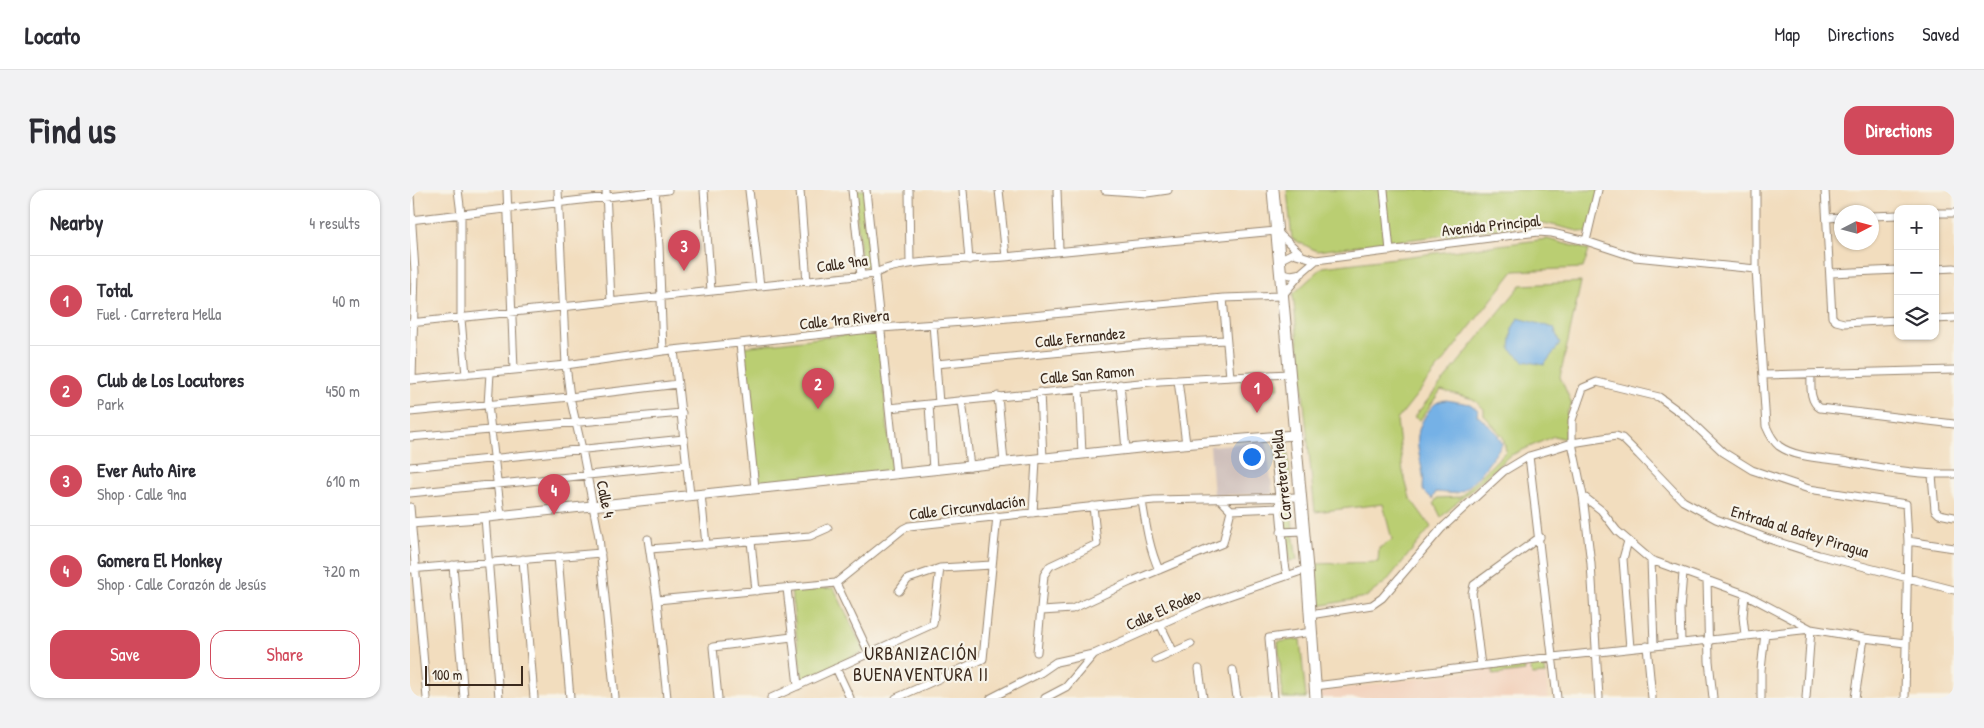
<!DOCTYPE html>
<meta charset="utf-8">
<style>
body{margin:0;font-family:"Patrick Hand",sans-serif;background:#f2f2f3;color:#2b2b33}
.controls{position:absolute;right:15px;top:15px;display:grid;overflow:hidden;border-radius:10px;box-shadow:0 1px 4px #0004}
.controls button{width:45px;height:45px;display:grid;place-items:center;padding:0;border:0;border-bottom:1px solid #e1e1e2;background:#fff;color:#2b2b33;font:25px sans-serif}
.compass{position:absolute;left:1424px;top:15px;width:45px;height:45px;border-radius:50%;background:#fff;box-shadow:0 1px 4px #0004;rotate:84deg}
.scale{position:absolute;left:15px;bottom:12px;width:98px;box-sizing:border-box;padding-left:5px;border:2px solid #3b2a1e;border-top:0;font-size:14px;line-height:18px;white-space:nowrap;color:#3b2a1e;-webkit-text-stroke:4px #f7f3e8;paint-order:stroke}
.you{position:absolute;left:841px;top:266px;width:18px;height:18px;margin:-12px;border:4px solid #fff;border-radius:50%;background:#1a73e8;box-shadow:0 0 0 8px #1a73e833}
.badge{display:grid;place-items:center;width:32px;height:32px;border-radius:50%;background:#d1495b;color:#fff;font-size:16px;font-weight:700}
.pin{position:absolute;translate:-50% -41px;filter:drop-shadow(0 1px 2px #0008)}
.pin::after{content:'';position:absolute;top:26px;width:18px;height:15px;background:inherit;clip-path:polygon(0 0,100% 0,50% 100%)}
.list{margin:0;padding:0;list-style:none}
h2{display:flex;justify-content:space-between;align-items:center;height:65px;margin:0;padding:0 20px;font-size:21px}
h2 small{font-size:16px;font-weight:400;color:#7c7c81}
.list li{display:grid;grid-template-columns:32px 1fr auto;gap:15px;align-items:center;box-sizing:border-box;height:90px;padding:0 20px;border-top:1px solid #e1e1e2}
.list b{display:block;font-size:19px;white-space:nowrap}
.list p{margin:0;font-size:16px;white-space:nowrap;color:#7c7c81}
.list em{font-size:16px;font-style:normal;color:#7c7c81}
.actions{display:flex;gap:10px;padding:15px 20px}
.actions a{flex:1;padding:11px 0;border:1px solid #d1495b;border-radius:15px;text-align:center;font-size:18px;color:#d1495b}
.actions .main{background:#d1495b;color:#fff}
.icon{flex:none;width:28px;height:28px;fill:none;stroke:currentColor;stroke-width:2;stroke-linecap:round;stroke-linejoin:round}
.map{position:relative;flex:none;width:1544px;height:508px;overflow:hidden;border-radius:15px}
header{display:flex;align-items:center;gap:30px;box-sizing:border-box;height:70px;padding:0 25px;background:#fff;border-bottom:1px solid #e1e1e2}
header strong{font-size:24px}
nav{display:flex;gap:28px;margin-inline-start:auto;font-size:18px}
.intro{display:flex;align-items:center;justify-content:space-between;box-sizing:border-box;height:120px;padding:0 30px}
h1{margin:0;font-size:35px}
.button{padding:12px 22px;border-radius:15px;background:#d1495b;color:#fff;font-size:18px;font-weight:700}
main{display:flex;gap:30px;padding:0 30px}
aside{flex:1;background:#fff;border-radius:15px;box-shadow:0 1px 4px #0004}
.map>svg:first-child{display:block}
.built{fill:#f3d4bf}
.industrial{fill:#cfc0bb}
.green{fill:#bace72;stroke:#7a7c48}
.water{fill:#74b1e6;stroke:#586e82}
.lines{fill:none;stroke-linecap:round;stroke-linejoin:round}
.minor-casing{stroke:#96846e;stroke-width:9}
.tertiary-casing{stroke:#96846e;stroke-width:11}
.primary-casing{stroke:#96846e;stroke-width:13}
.minor{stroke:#fff;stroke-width:7}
.tertiary{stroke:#fff;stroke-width:9}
.primary{stroke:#fff;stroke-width:11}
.labels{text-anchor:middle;stroke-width:4.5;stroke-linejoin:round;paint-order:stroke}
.street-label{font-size:16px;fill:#3b2a1e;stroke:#f7f3e8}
.neighbourhood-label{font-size:18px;letter-spacing:1px;fill:#3b2a1e;stroke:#f7f3e8}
</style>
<header>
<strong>Locato</strong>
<nav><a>Map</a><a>Directions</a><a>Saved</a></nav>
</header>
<div class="intro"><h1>Find us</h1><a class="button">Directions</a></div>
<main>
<aside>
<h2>Nearby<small>4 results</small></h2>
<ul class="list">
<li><span class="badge">1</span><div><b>Total</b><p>Fuel · Carretera Mella</p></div><em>40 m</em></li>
<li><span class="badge">2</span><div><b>Club de Los Locutores</b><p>Park</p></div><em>450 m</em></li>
<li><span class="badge">3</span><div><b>Ever Auto Aire</b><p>Shop · Calle 9na</p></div><em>610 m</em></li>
<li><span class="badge">4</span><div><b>Gomera El Monkey</b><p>Shop · Calle Corazón de Jesús</p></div><em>720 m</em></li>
</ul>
<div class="actions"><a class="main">Save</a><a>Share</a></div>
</aside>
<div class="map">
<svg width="1544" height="508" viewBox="0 0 1544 508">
<rect width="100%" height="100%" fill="#f7f3e8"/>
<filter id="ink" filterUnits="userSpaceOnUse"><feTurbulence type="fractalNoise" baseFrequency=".02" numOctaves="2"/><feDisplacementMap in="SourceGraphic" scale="10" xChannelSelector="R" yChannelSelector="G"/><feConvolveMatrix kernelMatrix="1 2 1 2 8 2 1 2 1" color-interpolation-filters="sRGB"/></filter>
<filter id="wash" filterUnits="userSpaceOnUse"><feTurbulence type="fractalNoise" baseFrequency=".0096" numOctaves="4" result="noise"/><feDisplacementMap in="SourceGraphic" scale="20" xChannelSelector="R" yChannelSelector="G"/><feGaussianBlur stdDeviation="1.12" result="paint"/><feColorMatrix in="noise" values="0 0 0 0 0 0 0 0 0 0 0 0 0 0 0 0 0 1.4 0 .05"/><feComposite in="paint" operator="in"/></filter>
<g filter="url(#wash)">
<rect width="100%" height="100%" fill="#f2ddbe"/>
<path class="built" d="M1134,472L1138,508H910L913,501Z"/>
<path class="industrial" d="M856,251L863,304L804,305L800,256Z"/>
<path class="green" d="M444,0H456L464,76H452Z
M877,0H1192L1181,44L1134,33L907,61L882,49Z
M1137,49L1179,60L1173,78L1104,81L987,230L993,282L1000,308L1021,337L976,392L956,407L909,416L905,374L968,372L969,358L982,350L973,314L905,322L883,104L913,77Z
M1171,92L1150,187L1162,214L1157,222L1155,249L1144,246L1099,266L1031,327L1024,313L1027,308L1050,307L1096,261L1093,247L1074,225V219L1063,209L1031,200L1010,230L1004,227L1111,95Z
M468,141L482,282L348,295L333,157Z
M867,186L869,198L863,199L841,191L832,196L831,189Z
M877,250L880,287L879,292L874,294L869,292L865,251Z
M872,309H881L883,340L874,341Z
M883,343L887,370L880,371L875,344Z
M424,398L454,461L392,491L381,400Z
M890,449L896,508H873L868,452Z
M1134,472L1136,484L1122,485L1120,474Z
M1114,474L1115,481L1083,485L1082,479Z"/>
<path class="water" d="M1108,128L1144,138L1150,154L1134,175L1114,171L1100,159L1102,139Z
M1036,210L1060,214L1068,220L1067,225L1087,243L1092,254C1084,266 1061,301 1046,303C1040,304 1032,302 1026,302L1022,309L1013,300C1013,295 1014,290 1013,285C1009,259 1001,246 1018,222C1023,215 1027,211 1036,210Z"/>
</g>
<g filter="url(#ink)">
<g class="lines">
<defs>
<path id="minor" d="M48,0L51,24V129L56,185
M97,0L104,180
M148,0L156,175L160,207L172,259L189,347L205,508
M196,0L201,112
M245,0L249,56L253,161
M294,0L301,101
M339,0L350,96
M390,0L397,92
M442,0L451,86
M456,0L486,284
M499,0L500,74
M553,0L559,70
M589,0L596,67
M647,0L649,60
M695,0L737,3L758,0
M974,0L980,61
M1346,0V79L1356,236C1359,243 1363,251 1369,256C1386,268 1412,268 1432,271C1469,277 1506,285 1544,284
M1415,0L1422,127L1426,131L1434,133L1488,130
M0,6L5,81L2,189
M1525,23H1544
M1462,26L1488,25
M1417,28L1432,27
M0,30L258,0
M1176,51L1188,0
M869,70L883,63L906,70L1128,42L1142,43L1176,51L1225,67L1346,79
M1525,79L1544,78
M870,82L881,85L892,83
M1421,83L1488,80
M813,108L820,187
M1525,129L1544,128
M0,133L465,84C482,70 569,69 595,67C685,58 776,49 866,41L890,63
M523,134L529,213
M330,154L345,298
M264,160L280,305
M526,174L750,153L816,150
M80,183L78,215L91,325
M1401,184C1401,196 1399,211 1410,218L1544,234
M1353,185L1544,180
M0,190L156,175L253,161L471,138L567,131L813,108L872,106L892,82L906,70
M768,190L776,254
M710,194L716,260
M669,198L672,264
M630,202L633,269
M588,206L594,273
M552,210L560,277
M519,214L523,280
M479,218L750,191L879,184
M0,222L160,207L268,194
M0,247L272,223
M1119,266L1147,508
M0,277L274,249
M1522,285L1525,320L1529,324L1544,327
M0,303L277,275
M291,304L296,355
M1173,306L1191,320L1207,341L1241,370L1335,404L1401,439L1396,508
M810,309L821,320L870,318L863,246
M732,311C736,335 739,358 749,380
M0,317L17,508
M870,318L875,374L877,385
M623,323L626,270
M75,327L89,508
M871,342L893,341
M238,349L247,410L257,508
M341,351L346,401
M1218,351L1213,369L1220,458
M1498,351L1544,358
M240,359L400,346L418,338
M148,366L160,508
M113,369L124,508
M1241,370L1244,455
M43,375L54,508
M0,379L191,363
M1297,390L1299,471L1303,508
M426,393L459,463
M377,398L388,496
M489,401L498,389L530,378L582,375
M1335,404L1333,427L1335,445
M247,410L426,393L493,339L499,336L744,310L890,307
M632,421L662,419L720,392L813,353L821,320
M900,425L962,415L972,408L1031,339L1094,281L1119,266L1143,259L1162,253L1206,246L1212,248L1229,265L1273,311L1306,329L1356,348L1409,365L1544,400
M750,434L763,461
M1271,452L1270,420L1273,383
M1237,456L1242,508
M627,462L634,385L640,376L687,354L683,316
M746,470L781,454
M1071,476L1062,403L1064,395L1130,347
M426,478L440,508
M789,479L793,508
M823,480L827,508
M905,496L1143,467L1401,439L1454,448L1495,453
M308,508L303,457L382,447
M361,508L523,434L530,378
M486,508L573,469L587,326
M581,508L630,483L646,472L683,464
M635,508L656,497L684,464L795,414L897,379
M864,508L859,448L902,442
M1189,508L1181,374L1173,306L1162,253V230L1173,198L1187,192L1249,207L1275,226L1313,262L1342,280L1399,299L1496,314L1498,351L1495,508
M1351,508V480L1355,443
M1445,508L1454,448"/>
<path id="tertiary" d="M0,333L69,328L748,256L884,245"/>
<path id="primary" d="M863,0L897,379L906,508"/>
</defs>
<use href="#minor" class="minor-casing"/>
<use href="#tertiary" class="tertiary-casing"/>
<use href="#primary" class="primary-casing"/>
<use href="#minor" class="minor"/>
<use href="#tertiary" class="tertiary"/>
<use href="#primary" class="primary"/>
</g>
</g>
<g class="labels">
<g class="street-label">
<text transform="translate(1081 35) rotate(-6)" y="6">Avenida Principal</text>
<text transform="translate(432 73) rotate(-8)" y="6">Calle 9na</text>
<text transform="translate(434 129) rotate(-6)" y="6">Calle 1ra Rivera</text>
<text transform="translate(670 147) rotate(-6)" y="6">Calle Fernandez</text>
<text transform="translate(677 184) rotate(-5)" y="6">Calle San Ramon</text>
<text transform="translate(871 285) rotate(-96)" y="6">Carretera Mella</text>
<text transform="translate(196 309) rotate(78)" y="6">Calle 4</text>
<text transform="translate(557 317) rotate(-7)" y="6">Calle Circunvalación</text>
<text transform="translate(1390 341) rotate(17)" y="6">Entrada al Batey Piragua</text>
<text transform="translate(753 419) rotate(-24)" y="6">Calle El Rodeo</text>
</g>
<g class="neighbourhood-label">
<text x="511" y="470">URBANIZACIÓN<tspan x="511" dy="21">BUENAVENTURA II</tspan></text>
</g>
</g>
</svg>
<div class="controls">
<button>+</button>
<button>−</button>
<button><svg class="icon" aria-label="layers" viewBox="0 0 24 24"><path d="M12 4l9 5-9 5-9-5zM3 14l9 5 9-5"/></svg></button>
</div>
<svg class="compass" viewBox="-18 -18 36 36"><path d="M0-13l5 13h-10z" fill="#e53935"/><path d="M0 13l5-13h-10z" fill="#7c7c81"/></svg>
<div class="scale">100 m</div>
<div class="you"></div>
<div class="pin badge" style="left:847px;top:223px">1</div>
<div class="pin badge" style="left:408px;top:219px">2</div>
<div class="pin badge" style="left:274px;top:81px">3</div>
<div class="pin badge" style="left:144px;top:325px">4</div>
</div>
</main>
